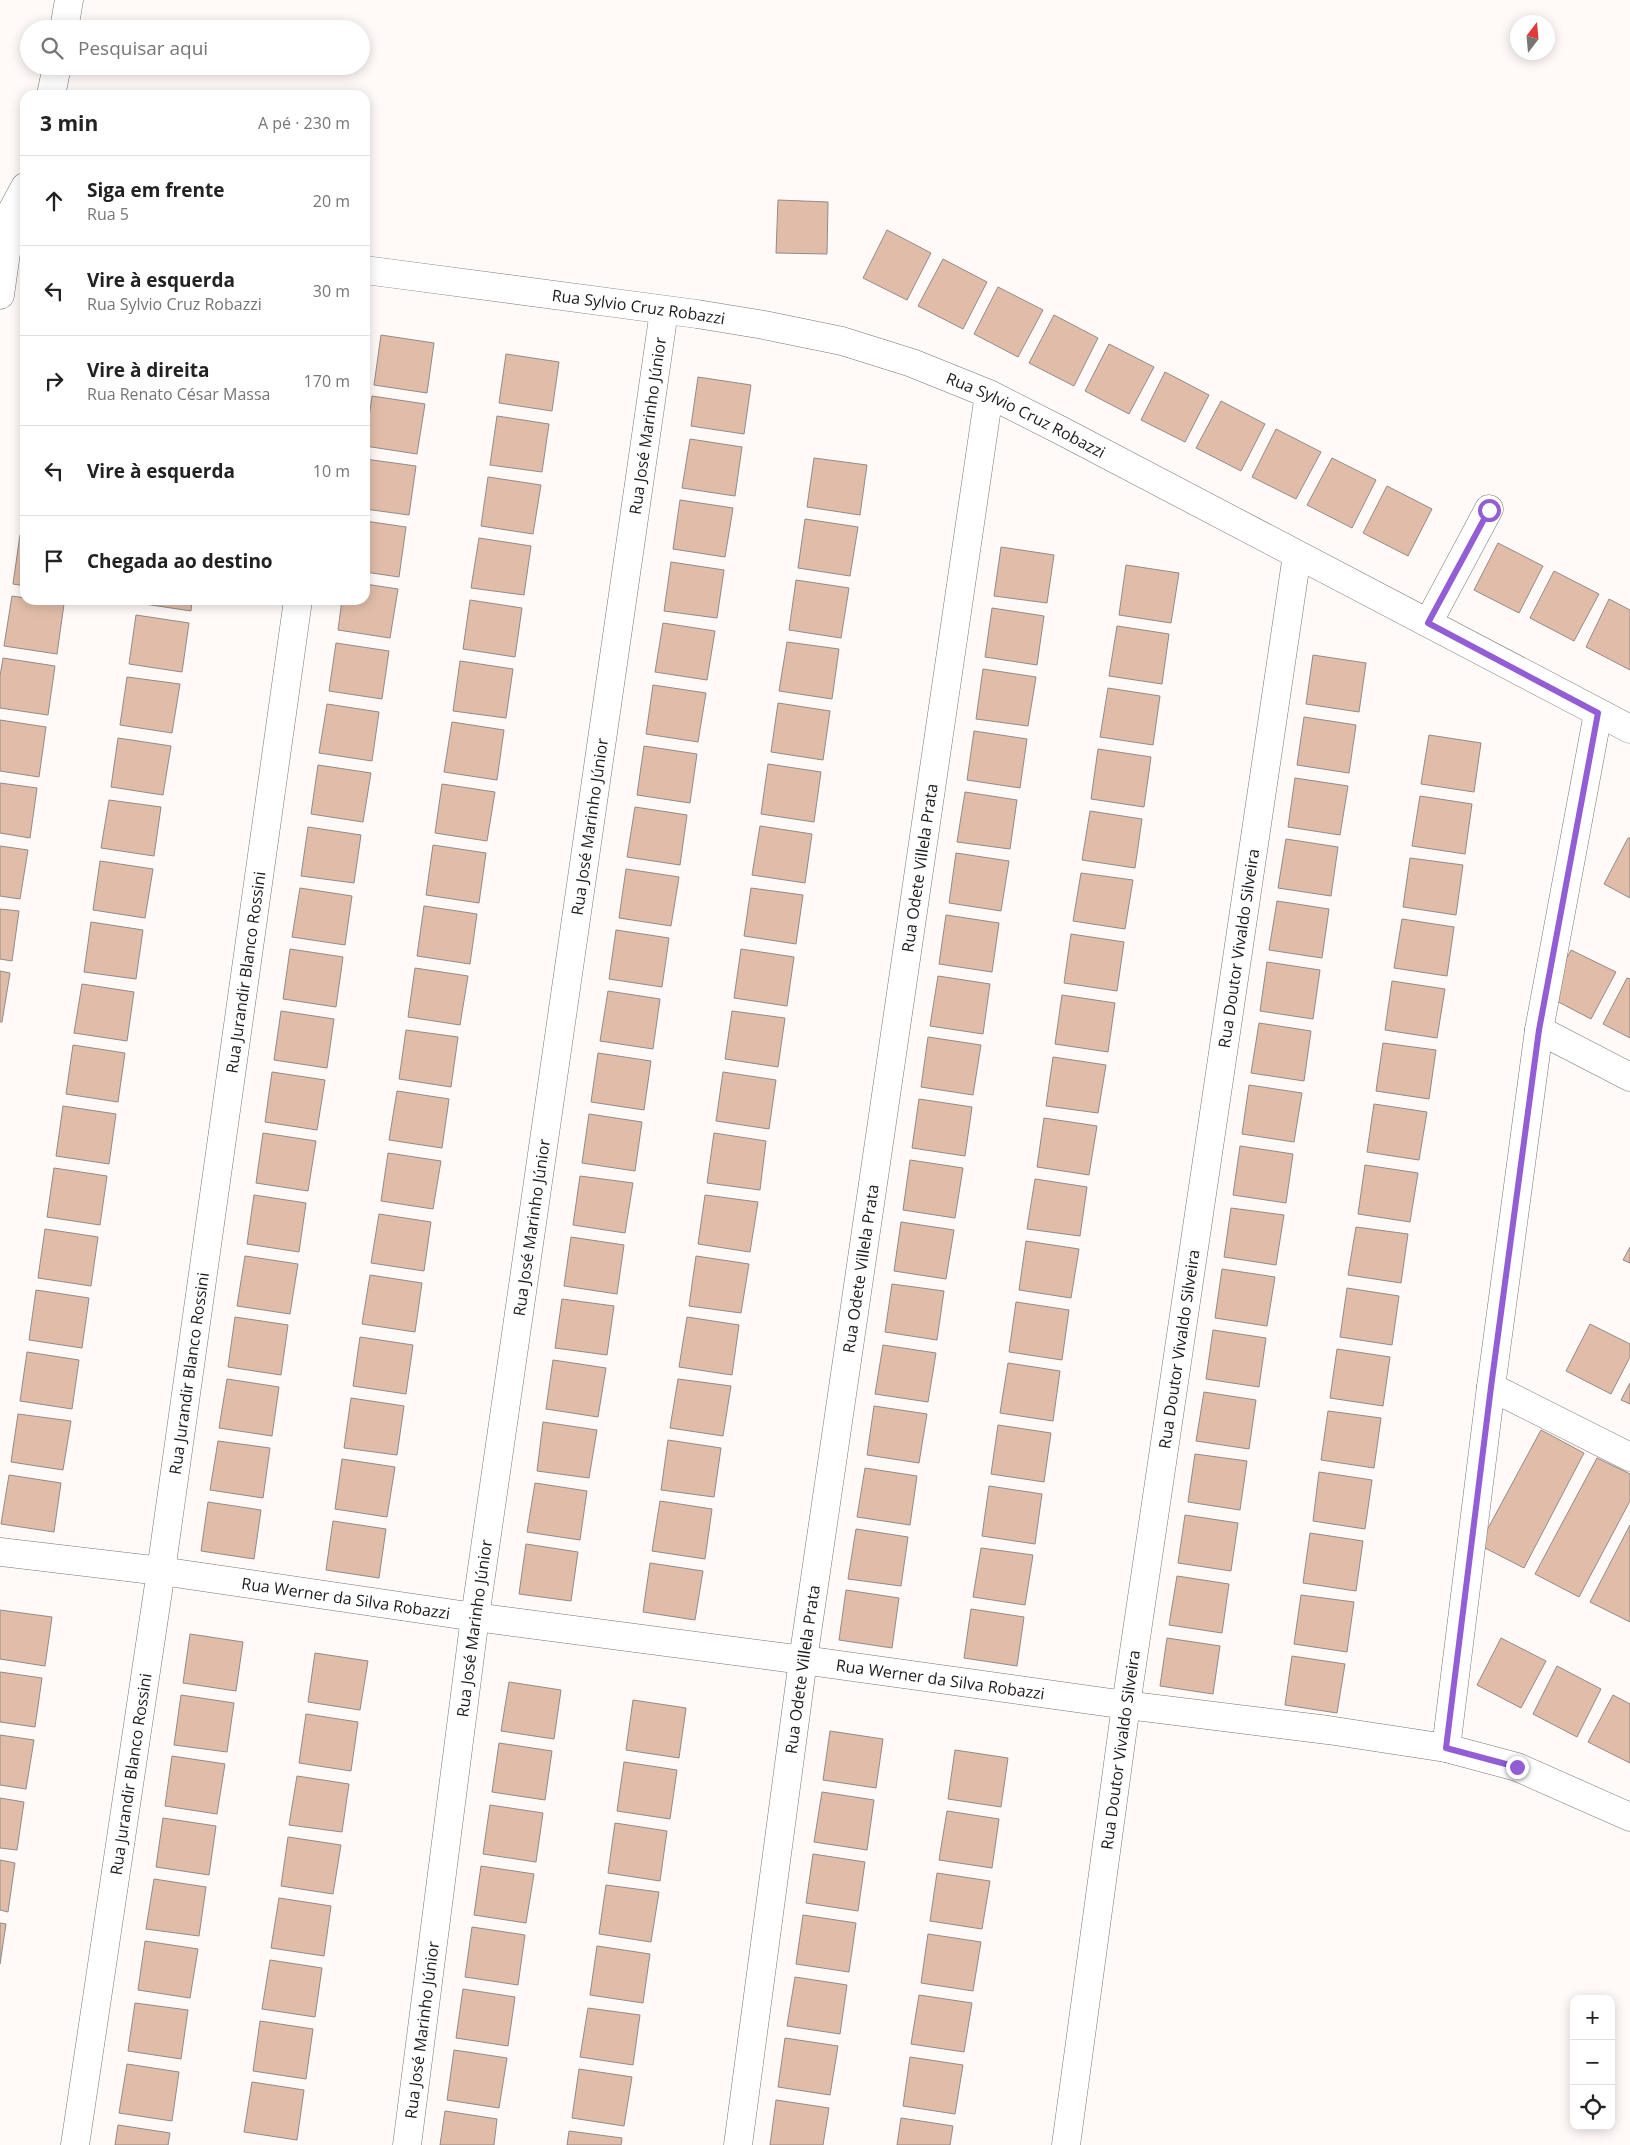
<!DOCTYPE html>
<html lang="pt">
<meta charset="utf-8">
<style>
body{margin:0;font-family:"Open Sans",sans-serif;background:#f6f6f6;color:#222}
.controls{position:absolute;right:15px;bottom:15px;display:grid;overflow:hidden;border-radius:10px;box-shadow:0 2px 12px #0003}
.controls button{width:45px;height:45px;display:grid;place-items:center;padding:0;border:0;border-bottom:1px solid #e0e0e0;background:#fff;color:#222;font:25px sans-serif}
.compass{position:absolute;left:1510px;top:15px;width:45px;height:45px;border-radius:50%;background:#fff;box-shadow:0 2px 12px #0003;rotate:16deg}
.stop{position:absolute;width:15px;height:15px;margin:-11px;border:4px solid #925dd5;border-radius:50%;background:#fff}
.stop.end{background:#925dd5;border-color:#fff;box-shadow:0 1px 5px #0008}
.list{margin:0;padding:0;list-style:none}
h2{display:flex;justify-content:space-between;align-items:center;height:65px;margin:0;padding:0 20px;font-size:21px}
h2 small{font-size:16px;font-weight:400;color:#767676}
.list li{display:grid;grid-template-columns:32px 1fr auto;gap:15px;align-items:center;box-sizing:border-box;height:90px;padding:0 20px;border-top:1px solid #e0e0e0}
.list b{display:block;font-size:19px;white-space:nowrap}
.list p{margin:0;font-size:16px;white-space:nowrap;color:#767676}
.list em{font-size:16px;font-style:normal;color:#767676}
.icon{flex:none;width:28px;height:28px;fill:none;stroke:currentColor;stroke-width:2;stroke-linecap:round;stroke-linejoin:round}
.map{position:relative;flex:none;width:1630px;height:2145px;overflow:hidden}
.search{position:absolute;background:#fff;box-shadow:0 2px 12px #0003;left:20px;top:20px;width:350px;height:55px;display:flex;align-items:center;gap:12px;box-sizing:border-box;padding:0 18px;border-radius:28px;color:#767676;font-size:19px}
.panel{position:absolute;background:#fff;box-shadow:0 2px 12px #0003;left:20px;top:90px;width:350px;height:515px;border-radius:15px}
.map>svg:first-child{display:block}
.building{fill:#e1bda9;stroke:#918b88}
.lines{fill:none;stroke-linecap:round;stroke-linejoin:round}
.street-casing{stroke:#7b7572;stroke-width:29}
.secondary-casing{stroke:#7b7572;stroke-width:29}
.street{stroke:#fff;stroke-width:28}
.secondary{stroke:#fff;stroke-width:28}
.route{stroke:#925dd5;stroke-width:6}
.labels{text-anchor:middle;stroke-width:4.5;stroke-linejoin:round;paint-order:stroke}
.street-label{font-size:16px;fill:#1e1b1a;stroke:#fff}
</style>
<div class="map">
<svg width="1630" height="2145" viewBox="0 0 1630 2145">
<rect width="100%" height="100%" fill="#fff9f7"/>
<path class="building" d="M778,200L828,202L827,254L776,253Z
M887,230L931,253L907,300L863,278Z
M943,259L987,282L963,329L918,306Z
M998,287L1043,310L1018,357L974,334Z
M1054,315L1098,338L1074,386L1029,363Z
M381,335L434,343L427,393L374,385Z
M1109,344L1154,367L1129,414L1085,391Z
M506,354L559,362L552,411L499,403Z
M1165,372L1209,395L1185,442L1141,420Z
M698,377L751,385L744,434L691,426Z
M372,396L425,404L417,454L365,446Z
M1221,401L1265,424L1241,471L1196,448Z
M497,416L549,424L542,472L490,465Z
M1276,429L1321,452L1296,499L1252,477Z
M690,439L742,447L735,496L682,488Z
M814,458L867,465L860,515L807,507Z
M1332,458L1376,480L1352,528L1307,505Z
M365,459L416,466L409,515L365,509Z
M488,477L541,485L533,534L481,526Z
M1387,486L1432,509L1408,556L1363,533Z
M680,500L733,508L725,557L673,549Z
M805,519L858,527L850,576L798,568Z
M365,521L406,527L399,577L365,572Z
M20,535L25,536V586L13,584Z
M479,538L531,546L524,595L471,588Z
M1498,543L1543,566L1519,613L1474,590Z
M1001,547L1054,555L1047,603L994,596Z
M671,562L724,570L717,618L664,611Z
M1126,565L1179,573L1171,623L1119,615Z
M1554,571L1599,594L1574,641L1530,618Z
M796,580L849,588L841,638L789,630Z
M365,584L398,589L390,638L338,630L342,600H365Z
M12,596L25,598V600L64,604L57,654L4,646Z
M1609,599L1630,610V670L1586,647Z
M138,600H192L191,611L138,603Z
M470,600L522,608L515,657L463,649Z
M992,608L1044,616L1037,665L985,657Z
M136,615L189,623L182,672L129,664Z
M663,623L715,631L707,680L655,672Z
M1117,626L1169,634L1162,684L1109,676Z
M787,642L839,649L832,699L779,691Z
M336,643L389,651L382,699L329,691Z
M1313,655L1366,663L1359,712L1306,704Z
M3,658L55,666L48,715L0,708V676Z
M460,661L513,669L506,718L453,711Z
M983,669L1036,677L1028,726L976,719Z
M127,677L180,684L172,733L120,725Z
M653,685L706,693L698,742L646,734Z
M1108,688L1160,696L1153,745L1100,737Z
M778,703L830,711L823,760L771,752Z
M327,704L379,712L372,761L319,753Z
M1304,717L1356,725L1349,773L1297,765Z
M0,720L46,727L39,777L0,771Z
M452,722L504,730L497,780L444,772Z
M974,731L1027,739L1020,788L967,780Z
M1429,735L1481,743L1474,792L1421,784Z
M118,738L171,746L163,795L111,787Z
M644,746L697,754L690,803L637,795Z
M1098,749L1151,757L1144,807L1091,799Z
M768,764L821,772L814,822L761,814Z
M318,765L371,773L363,822L311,814Z
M1295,778L1348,786L1340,835L1288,827Z
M0,783L37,788L30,838L0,833Z
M442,784L495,792L487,841L435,833Z
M965,792L1017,800L1010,849L957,842Z
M1420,796L1472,804L1465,854L1412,846Z
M109,800L161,807L154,856L101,848Z
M635,807L687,815L680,865L627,857Z
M1090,811L1142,819L1135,868L1082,860Z
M760,826L812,834L805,883L752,875Z
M308,827L361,835L354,883L301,876Z
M1628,838H1630V898L1604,884Z
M1286,839L1338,847L1331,896L1278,888Z
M433,845L486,853L479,903L426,895Z
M0,846L28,850L20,899L0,896Z
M956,853L1009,861L1001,911L949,903Z
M1410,858L1463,865L1456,915L1403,907Z
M100,861L153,869L145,918L93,910Z
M626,869L679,877L671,926L619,918Z
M1081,873L1133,880L1125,929L1073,921Z
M300,888L352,896L345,945L292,937Z
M751,888L803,895L796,944L744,936Z
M1277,901L1329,909L1322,958L1269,950Z
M424,906L477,914L470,964L417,956Z
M0,909L19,911L12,961L0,959Z
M946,915L999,923L992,972L939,964Z
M1402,919L1454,927L1447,976L1394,968Z
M91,922L143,930L136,979L84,972Z
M616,930L669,938L662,987L609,979Z
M1071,934L1124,942L1117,991L1064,983Z
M290,949L343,957L336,1007L283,999Z
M741,949L794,957L787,1006L734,998Z
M1571,950L1616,972L1591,1019L1547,996Z
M1267,962L1320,970L1313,1019L1260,1011Z
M415,968L468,976L460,1025L408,1017Z
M0,971L10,973L2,1022H0Z
M938,976L990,984L983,1034L930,1026Z
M1627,978L1630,979V1038L1603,1024Z
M1392,981L1445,989L1437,1038L1385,1030Z
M82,984L134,992L127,1041L74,1033Z
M608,991L660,999L653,1049L600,1041Z
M1062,995L1115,1003L1108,1052L1055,1044Z
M281,1011L334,1019L327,1068L274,1060Z
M732,1011L785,1018L778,1067L725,1059Z
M1259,1023L1311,1031L1304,1081L1251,1073Z
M406,1030L458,1037L451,1087L399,1079Z
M928,1037L981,1045L973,1095L921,1087Z
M1383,1043L1436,1050L1429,1099L1376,1091Z
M73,1045L125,1053L118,1102L66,1094Z
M598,1053L651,1061L644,1110L591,1102Z
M1053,1057L1106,1065L1098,1113L1046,1106Z
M272,1072L325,1080L317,1130L265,1122Z
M723,1072L776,1080L769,1129L716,1121Z
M1249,1085L1302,1093L1294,1142L1242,1134Z
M397,1091L449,1099L442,1148L389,1140Z
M919,1099L972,1107L965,1156L912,1148Z
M1374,1104L1427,1112L1419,1160L1367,1152Z
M63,1106L116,1114L109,1164L56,1156Z
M589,1114L642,1122L635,1171L582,1163Z
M1044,1118L1097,1126L1089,1175L1037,1167Z
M263,1133L316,1141L308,1191L256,1183Z
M714,1133L766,1141L760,1190L707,1183Z
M1240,1146L1293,1154L1286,1203L1233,1195Z
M388,1153L441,1161L433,1209L381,1201Z
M910,1160L963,1168L955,1218L903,1210Z
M1365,1165L1418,1173L1410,1222L1358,1214Z
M54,1168L107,1176L100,1225L47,1217Z
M580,1176L633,1183L625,1233L573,1225Z
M1035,1179L1087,1187L1080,1236L1027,1229Z
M254,1195L306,1203L299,1252L247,1244Z
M705,1195L758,1202L750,1252L698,1244Z
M1231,1208L1284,1215L1276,1265L1224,1257Z
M379,1214L431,1222L424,1271L371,1263Z
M901,1222L954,1230L946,1279L894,1271Z
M1356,1227L1408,1234L1401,1283L1348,1275Z
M45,1229L98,1237L91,1286L38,1278Z
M571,1237L624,1245L617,1294L564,1286Z
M1026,1241L1079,1249L1071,1298L1019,1290Z
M1630,1247V1263L1623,1260Z
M245,1256L298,1264L290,1314L237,1306Z
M696,1256L749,1264L741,1313L689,1306Z
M1222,1269L1275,1277L1267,1326L1215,1318Z
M370,1275L422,1283L415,1332L362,1324Z
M892,1284L944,1291L937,1340L885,1332Z
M1347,1288L1399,1296L1392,1345L1340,1337Z
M36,1290L89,1298L82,1348L29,1340Z
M562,1299L614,1306L607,1355L555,1348Z
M1016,1302L1069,1310L1062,1360L1009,1352Z
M235,1317L288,1325L281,1375L228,1367Z
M687,1317L739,1325L732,1375L679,1367Z
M1590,1324L1630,1344V1357L1611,1394L1566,1371Z
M1213,1330L1266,1338L1259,1387L1206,1379Z
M360,1337L413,1345L406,1394L353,1386Z
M883,1345L936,1353L928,1402L875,1394Z
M1337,1349L1390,1357L1383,1406L1330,1398Z
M27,1352L79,1360L72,1409L20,1401Z
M553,1360L606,1368L598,1417L546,1409Z
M1008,1363L1060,1371L1053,1421L1000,1413Z
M227,1379L279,1387L272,1436L219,1428Z
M678,1379L731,1386L723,1436L670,1428Z
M1630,1383V1404L1621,1400Z
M1204,1392L1256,1400L1249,1449L1196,1441Z
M351,1398L404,1406L397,1455L344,1448Z
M874,1406L927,1414L919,1463L867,1455Z
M1328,1411L1381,1418L1374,1468L1321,1460Z
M18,1414L71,1421L63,1470L11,1462Z
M543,1422L597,1430L589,1478L537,1471Z
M998,1425L1051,1433L1044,1482L991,1474Z
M1541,1430L1584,1453L1524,1568L1479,1545Z
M668,1440L721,1448L714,1497L661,1490Z
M218,1441L270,1448L263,1498L210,1490Z
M1195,1454L1247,1461L1240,1510L1188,1502Z
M1597,1458L1630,1474V1501L1579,1597L1535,1574Z
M342,1459L395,1467L387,1517L335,1509Z
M865,1468L917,1476L910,1525L857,1517Z
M1319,1472L1372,1480L1365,1529L1313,1521Z
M9,1475L61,1483L54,1532L1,1524Z
M535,1483L587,1491L580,1540L527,1532Z
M989,1486L1042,1494L1035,1544L982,1536Z
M660,1501L712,1509L705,1559L652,1551Z
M208,1502L261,1510L254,1559L201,1551Z
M1185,1515L1238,1523L1231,1571L1178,1563Z
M333,1521L386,1529L379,1578L326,1570Z
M1630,1525V1622L1590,1602Z
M856,1529L908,1537L901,1586L848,1579Z
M1310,1533L1363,1541L1356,1591L1303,1583Z
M526,1544L578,1552L571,1601L519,1594Z
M981,1548L1033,1555L1025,1605L973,1597Z
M650,1563L703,1571L695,1620L643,1612Z
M1177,1576L1229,1584L1222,1633L1169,1625Z
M846,1590L899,1598L892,1648L839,1640Z
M1301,1595L1354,1602L1347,1652L1294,1644Z
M971,1609L1024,1617L1017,1666L964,1658Z
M0,1610L52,1617L45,1666L0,1659Z
M190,1634L243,1642L236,1691L183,1683Z
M1167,1638L1220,1646L1213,1694L1160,1686Z
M1501,1638L1546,1661L1521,1708L1477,1685Z
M315,1653L368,1661L360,1710L308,1702Z
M1292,1656L1345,1664L1337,1713L1285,1705Z
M1557,1666L1601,1689L1577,1737L1533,1714Z
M0,1672L42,1678L35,1727L0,1722Z
M509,1682L561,1690L554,1739L501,1731Z
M181,1695L234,1703L227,1752L174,1745Z
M1613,1695L1630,1704V1763L1588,1742Z
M633,1700L686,1708L679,1758L626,1750Z
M306,1714L358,1722L351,1771L299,1763Z
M830,1731L883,1739L876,1788L823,1780Z
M0,1735L34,1740L26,1789L0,1785Z
M499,1743L552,1751L545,1800L492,1792Z
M955,1750L1008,1758L1001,1807L948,1799Z
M172,1756L225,1764L217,1814L165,1806Z
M624,1762L677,1770L670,1819L617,1811Z
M297,1776L349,1784L342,1832L289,1825Z
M822,1792L874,1800L867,1850L814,1842Z
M0,1798L24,1802L17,1850L0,1848Z
M490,1805L543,1813L536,1862L483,1854Z
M947,1811L999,1819L992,1868L939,1860Z
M163,1818L216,1826L209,1875L156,1867Z
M615,1823L667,1831L660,1881L608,1873Z
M288,1837L341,1845L333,1894L281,1886Z
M813,1854L865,1862L858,1911L806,1903Z
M0,1860L15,1863L8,1912L0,1910Z
M481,1866L534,1874L526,1923L474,1915Z
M937,1873L990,1881L982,1929L930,1921Z
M154,1879L206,1887L199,1936L146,1929Z
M606,1885L659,1892L651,1942L599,1934Z
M279,1898L331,1906L324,1956L271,1948Z
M803,1915L856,1923L849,1972L796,1964Z
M0,1923L6,1924L0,1964Z
M472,1927L525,1935L518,1985L465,1977Z
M928,1934L981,1942L973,1991L921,1983Z
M145,1941L198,1949L190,1998L138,1990Z
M597,1946L650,1954L643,2003L590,1995Z
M270,1960L322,1968L315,2017L262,2009Z
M795,1977L847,1985L840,2034L787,2026Z
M463,1989L515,1997L508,2046L456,2038Z
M919,1995L972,2003L964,2052L911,2044Z
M135,2003L188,2010L181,2059L128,2051Z
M588,2008L640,2015L633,2065L580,2057Z
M260,2021L313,2029L306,2079L253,2071Z
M785,2038L838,2046L830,2095L778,2087Z
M454,2050L507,2058L499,2108L447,2100Z
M910,2057L963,2065L955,2114L903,2106Z
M127,2064L179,2072L172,2121L119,2113Z
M579,2069L632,2077L624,2126L572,2118Z
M252,2082L304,2090L297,2140L244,2132Z
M776,2100L829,2108L823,2145H770Z
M445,2111L497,2119L494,2145H440Z
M901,2118L953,2126L950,2145H897Z
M118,2125L170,2133L168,2145H115Z
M569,2131L622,2138L621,2145H567Z"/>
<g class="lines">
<defs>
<g id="street">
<path id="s1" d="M365,270L697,314L764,325L842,341L912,363L989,394L1060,430L1630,729"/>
<path d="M1428,623L1489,509"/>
<path d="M1539,1030L1630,1077"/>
<path d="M1491,1387L1630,1457"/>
<path id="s2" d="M0,1552L161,1571L475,1617L803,1660L1126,1705L1328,1730L1446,1748L1517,1767L1630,1817"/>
<path d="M1446,1748L1491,1387L1539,1030L1598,713"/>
<path id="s3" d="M75,2145L161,1571L298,600"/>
<path id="s4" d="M407,2145L475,1617L664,311"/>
<path id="s5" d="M738,2145L803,1660L989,394"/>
<path id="s6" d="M1066,2145L1126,1705L1297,555"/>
</g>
<path id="secondary" d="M64,29L69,0
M51,95L57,66
M0,295L12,211L25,187"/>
</defs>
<use href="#street" class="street-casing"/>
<use href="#secondary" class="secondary-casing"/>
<use href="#street" class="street"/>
<use href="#secondary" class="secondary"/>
</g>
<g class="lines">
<path class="route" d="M1489,510L1428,623L1598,713L1539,1030L1491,1387L1446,1748L1517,1767"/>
</g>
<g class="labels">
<g class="street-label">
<text dy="6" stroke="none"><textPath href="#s1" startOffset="276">Rua Sylvio Cruz Robazzi</textPath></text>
<text dy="6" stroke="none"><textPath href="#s1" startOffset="681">Rua Sylvio Cruz Robazzi</textPath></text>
<text dy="6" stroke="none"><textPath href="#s4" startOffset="1736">Rua José Marinho Júnior</textPath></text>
<text dy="6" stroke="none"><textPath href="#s4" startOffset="1331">Rua José Marinho Júnior</textPath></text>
<text dy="6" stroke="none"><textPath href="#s5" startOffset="1290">Rua Odete Villela Prata</textPath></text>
<text dy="6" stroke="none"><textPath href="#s6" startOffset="1209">Rua Doutor Vivaldo Silveira</textPath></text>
<text dy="6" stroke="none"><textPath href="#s3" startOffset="1185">Rua Jurandir Blanco Rossini</textPath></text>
<text dy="6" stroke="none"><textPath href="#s4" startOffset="926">Rua José Marinho Júnior</textPath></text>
<text dy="6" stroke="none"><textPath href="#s5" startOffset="885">Rua Odete Villela Prata</textPath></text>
<text dy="6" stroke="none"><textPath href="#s6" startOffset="804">Rua Doutor Vivaldo Silveira</textPath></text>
<text dy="6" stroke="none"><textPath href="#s3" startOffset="780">Rua Jurandir Blanco Rossini</textPath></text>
<text dy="6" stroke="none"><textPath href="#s2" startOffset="349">Rua Werner da Silva Robazzi</textPath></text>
<text dy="6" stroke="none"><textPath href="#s4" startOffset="521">Rua José Marinho Júnior</textPath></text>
<text dy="6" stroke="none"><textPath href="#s5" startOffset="480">Rua Odete Villela Prata</textPath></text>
<text dy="6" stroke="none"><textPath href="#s2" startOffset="949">Rua Werner da Silva Robazzi</textPath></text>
<text dy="6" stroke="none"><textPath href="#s6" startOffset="399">Rua Doutor Vivaldo Silveira</textPath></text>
<text dy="6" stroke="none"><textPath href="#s3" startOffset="375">Rua Jurandir Blanco Rossini</textPath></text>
<text dy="6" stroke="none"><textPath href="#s4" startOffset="116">Rua José Marinho Júnior</textPath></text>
</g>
</g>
</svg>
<div class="controls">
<button>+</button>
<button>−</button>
<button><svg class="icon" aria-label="locate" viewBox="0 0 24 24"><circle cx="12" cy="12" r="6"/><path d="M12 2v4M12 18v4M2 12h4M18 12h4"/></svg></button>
</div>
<svg class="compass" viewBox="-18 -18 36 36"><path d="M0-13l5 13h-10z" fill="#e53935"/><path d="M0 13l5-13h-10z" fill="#767676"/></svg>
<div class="stop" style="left:1489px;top:510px"></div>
<div class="stop end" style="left:1517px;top:1767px"></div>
<div class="search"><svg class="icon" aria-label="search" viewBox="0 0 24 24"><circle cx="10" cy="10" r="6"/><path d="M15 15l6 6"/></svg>Pesquisar aqui</div>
<section class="panel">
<h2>3 min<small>A pé · 230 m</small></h2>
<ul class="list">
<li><svg class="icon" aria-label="ahead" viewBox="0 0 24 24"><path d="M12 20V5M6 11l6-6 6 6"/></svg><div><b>Siga em frente</b><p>Rua 5</p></div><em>20 m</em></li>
<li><svg class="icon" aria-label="left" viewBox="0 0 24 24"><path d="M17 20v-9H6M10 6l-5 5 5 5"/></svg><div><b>Vire à esquerda</b><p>Rua Sylvio Cruz Robazzi</p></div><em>30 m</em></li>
<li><svg class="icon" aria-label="right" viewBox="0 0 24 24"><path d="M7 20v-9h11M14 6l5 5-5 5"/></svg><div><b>Vire à direita</b><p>Rua Renato César Massa</p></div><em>170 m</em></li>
<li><svg class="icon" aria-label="left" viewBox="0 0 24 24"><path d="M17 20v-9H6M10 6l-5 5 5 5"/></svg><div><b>Vire à esquerda</b></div><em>10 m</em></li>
<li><svg class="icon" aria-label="arrive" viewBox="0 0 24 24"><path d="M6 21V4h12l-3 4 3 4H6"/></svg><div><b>Chegada ao destino</b></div></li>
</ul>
</section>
</div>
